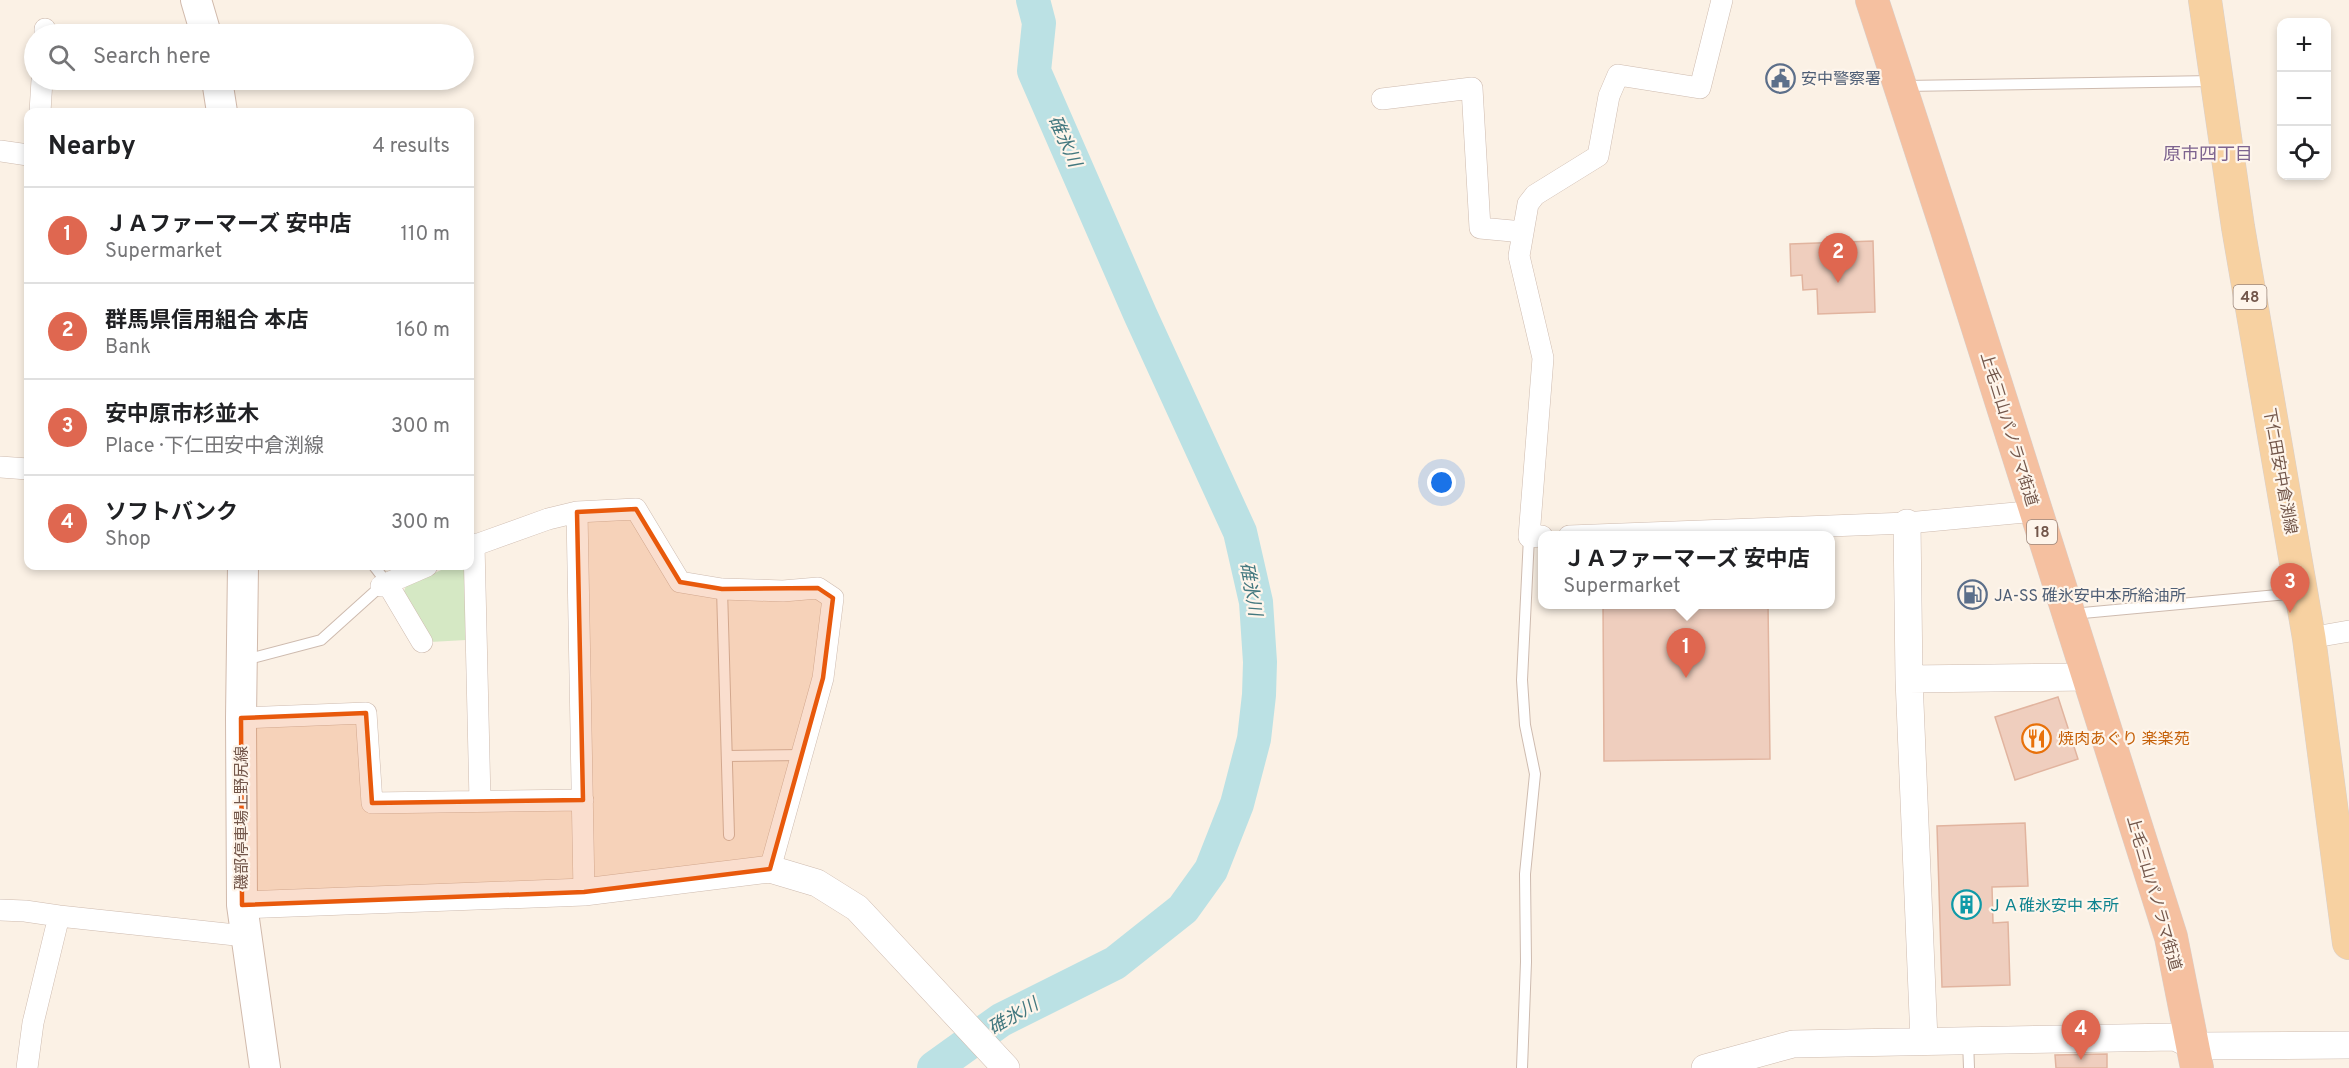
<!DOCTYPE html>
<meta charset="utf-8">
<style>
body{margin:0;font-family:Overpass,"Noto Sans JP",sans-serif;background:#f2f2f2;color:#202124}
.controls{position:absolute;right:18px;top:18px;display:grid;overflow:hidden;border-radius:12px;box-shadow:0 3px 9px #0003}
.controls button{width:54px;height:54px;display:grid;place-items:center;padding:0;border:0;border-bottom:2px solid #e0e0e0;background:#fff;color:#202124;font:30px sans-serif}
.you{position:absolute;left:1442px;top:483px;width:21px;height:21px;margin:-15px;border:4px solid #fff;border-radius:50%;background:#1a73e8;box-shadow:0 0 0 9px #1a73e833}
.badge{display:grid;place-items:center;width:39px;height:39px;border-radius:50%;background:#df6750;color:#fff;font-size:20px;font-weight:700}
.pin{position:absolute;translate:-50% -50px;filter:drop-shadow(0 2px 3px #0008)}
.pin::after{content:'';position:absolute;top:32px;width:21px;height:18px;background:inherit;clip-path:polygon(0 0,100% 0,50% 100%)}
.popup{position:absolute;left:1538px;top:531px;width:297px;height:78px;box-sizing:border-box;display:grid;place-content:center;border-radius:12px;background:#fff;filter:drop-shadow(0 2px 4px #0005);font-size:20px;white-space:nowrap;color:#757577}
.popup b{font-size:22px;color:#202124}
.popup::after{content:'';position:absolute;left:50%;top:100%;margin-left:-12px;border:12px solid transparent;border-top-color:#fff}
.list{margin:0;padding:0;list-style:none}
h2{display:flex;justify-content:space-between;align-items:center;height:78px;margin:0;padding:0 24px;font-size:26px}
h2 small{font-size:20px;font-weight:400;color:#757577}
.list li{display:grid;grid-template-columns:39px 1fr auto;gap:18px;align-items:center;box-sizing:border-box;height:96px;padding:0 24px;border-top:2px solid #e0e0e0}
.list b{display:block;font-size:22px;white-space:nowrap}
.list p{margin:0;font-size:20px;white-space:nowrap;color:#757577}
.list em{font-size:20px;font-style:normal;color:#757577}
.icon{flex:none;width:33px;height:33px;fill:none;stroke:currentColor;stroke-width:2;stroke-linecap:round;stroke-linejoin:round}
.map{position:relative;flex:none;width:2349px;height:1068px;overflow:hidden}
.search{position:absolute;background:#fff;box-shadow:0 3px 9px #0003;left:24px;top:24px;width:450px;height:66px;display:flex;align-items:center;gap:15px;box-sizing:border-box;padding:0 21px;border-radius:33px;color:#757577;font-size:22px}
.panel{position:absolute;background:#fff;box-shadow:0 3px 9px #0003;left:24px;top:108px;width:450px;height:462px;border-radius:12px}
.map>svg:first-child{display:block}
.green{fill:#d5e8c4}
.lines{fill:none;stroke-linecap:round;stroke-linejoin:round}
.river{stroke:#bbe1e4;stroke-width:34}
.building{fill:#efcebe;stroke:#e1b49f;stroke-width:1.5}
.service-casing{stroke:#cebbaf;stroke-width:12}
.minor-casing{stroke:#cebbaf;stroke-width:22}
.tertiary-casing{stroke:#cebbaf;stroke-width:28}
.secondary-casing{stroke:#d1baac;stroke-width:32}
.primary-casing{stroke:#d8d0cd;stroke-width:34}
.trunk-casing{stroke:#d8d0cd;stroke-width:34}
.service{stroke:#fff;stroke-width:10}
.minor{stroke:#fff;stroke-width:21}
.tertiary{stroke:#fff;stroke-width:27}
.secondary{stroke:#fff;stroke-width:30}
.primary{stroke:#f7d1a1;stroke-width:33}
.trunk{stroke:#f5c0a0;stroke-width:33}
.marked{fill:#e8590c;fill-opacity:0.2;stroke:#e8590c;stroke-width:4.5;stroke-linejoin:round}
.labels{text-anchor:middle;stroke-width:4.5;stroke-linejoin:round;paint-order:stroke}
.shield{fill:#fef5eb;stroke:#9d867b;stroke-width:1.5}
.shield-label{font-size:15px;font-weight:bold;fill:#73574b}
.service-label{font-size:16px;fill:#4e5e75;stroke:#fef5eb;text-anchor:start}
.street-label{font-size:16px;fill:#73574b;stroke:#fef5eb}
.food-label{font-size:16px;fill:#c56008;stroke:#fef5eb;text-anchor:start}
.culture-label{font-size:16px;fill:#0d838f;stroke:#fef5eb;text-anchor:start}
.water-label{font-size:18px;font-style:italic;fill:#43787f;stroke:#fef5eb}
.neighbourhood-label{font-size:18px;fill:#7d638f;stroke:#fef5eb}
</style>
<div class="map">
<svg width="2349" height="1068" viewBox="0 0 2349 1068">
<rect width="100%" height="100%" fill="#fbf1e5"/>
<path class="green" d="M450,566H458L466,571V640L430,642L401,599L406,586Z"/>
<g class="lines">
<path class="river" d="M934,1068L1001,1020L1115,963L1183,909L1211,870L1237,804L1254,739L1259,695L1260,662L1256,602L1240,532L1140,314L1034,71L1039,23L1033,0"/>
</g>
<path class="building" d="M1873,241L1875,312L1818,314L1817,289L1803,290L1802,275L1791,276L1790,244Z
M1603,604H1768L1770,759L1604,761Z
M2058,697L2078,759L2015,780L1995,717Z
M2025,823L2028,886L1992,887L1993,923L2008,922L2010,985L1942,987L1937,826Z
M2107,1054V1068H2056L2055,1055Z"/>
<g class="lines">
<defs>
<path id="service" d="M1904,86L2213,81
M374,566L387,583
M722,589L729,835
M2072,614L2298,593
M245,660L321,640L381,586
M727,756L802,755
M1968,1040L1969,1068
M1522,1068L1526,962L1525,874L1535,774L1525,725L1522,680L1529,537"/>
<path id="minor" d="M45,34V29
M1382,99L1472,88L1480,228L1523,232
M40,112L42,80
M0,151L28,155
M0,467L28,469
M577,512L584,892
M1542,536L1529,537L1543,358L1519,256L1528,204L1535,195L1598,156L1609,96L1618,75L1700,88L1722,0
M1569,536L1907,523L2036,511
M474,544L480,801
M470,547L548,519L577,512L636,509L680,582L722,589L783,591L818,588L833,598L823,678L770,869
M387,583L422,642
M381,586L427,566
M2309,638L2349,631
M241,718L366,713L372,803L583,800
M0,910L25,911L59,916L245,936
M27,1068L33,1023L59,916"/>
<path id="tertiary" d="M1907,523L1909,679L1924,1040
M1909,679L2088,677
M242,905L584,892L770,869L817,883L857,908L1006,1068
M1705,1068L1793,1044L2175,1037L2194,1046L2349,1045"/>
<path id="secondary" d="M196,0L206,34
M217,80L222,112
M243,566L241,718L242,905L265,1068"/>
<path id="primary" d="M2205,0L2238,227L2309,638L2349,943"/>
<path id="trunk" d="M1872,0L1947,230L2171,937L2197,1068"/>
</defs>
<use href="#service" class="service-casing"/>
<use href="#minor" class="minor-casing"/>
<use href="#tertiary" class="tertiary-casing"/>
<use href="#secondary" class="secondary-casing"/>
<use href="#primary" class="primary-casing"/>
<use href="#trunk" class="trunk-casing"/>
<use href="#service" class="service"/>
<use href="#minor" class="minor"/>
<use href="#tertiary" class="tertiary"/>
<use href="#secondary" class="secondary"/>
<use href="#primary" class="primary"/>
<use href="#trunk" class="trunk"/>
</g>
<path class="marked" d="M636,509L680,582L722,589L818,588L833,598L823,678L770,869L584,892L242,905L241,718L366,713L372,803L583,800L577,512Z"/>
<defs>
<symbol id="civic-ring" viewBox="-11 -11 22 22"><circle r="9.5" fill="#fef5eb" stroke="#5c6f8a" stroke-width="1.5"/><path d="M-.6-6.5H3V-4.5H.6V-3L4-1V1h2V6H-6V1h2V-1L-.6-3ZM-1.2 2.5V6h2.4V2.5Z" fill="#5c6f8a"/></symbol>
<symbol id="fuel-ring" viewBox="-11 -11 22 22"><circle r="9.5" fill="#fef5eb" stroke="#5c6f8a" stroke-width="1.5"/><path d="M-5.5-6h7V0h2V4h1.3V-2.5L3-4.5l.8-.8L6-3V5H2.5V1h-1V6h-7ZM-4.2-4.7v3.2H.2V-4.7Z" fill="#5c6f8a"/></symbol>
<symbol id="restaurant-ring" viewBox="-11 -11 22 22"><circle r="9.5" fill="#fef5eb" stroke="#e8710a" stroke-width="1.5"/><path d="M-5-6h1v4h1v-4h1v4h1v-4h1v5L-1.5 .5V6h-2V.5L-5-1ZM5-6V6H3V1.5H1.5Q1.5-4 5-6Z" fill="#e8710a"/></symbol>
<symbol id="building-ring" viewBox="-11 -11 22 22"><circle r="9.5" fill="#fef5eb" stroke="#0f9aa8" stroke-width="1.5"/><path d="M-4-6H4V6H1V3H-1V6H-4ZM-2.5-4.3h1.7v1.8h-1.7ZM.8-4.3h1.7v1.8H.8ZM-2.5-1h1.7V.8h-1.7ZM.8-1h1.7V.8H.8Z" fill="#0f9aa8"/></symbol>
</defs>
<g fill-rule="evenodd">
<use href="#civic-ring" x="1764" y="62" width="33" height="33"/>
<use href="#fuel-ring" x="1956" y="578" width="33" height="33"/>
<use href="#restaurant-ring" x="2020" y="722" width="33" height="33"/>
<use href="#building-ring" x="1950" y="888" width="33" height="33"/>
</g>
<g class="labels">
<g class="shield">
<rect x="2233.5" y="285" width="33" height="24" rx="4.5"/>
<rect x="2027" y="520" width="30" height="24" rx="4.5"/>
</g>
<g class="shield-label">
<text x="2250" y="302">48</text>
<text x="2042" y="537">18</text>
</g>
<g class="service-label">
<text x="1801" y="84">安中警察署</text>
<text x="1994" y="601">JA-SS 碓氷安中本所給油所</text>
</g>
<g class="street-label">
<text transform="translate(2010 429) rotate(73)" y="6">上毛三山パノラマ街道</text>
<text transform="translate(2281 471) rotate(80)" y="6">下仁田安中倉渕線</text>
<text transform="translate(241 818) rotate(-90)" y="6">磯部停車場上野尻線</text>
<text transform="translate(2155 893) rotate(74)" y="6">上毛三山パノラマ街道</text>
</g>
<g class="food-label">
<text x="2058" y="744">焼肉あぐり 楽楽苑</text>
</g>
<g class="culture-label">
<text x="1987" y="911">ＪＡ碓氷安中 本所</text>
</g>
<g class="water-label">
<text transform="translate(1065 141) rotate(66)" y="6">碓氷川</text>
<text transform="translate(1251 589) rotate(80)" y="6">碓氷川</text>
<text transform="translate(1013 1016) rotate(-30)" y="6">碓氷川</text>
</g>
<g class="neighbourhood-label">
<text x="2208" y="160">原市四丁目</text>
</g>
</g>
</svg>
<div class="controls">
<button>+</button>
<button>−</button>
<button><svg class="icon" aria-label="locate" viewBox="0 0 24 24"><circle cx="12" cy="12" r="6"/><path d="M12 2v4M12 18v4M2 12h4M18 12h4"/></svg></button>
</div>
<div class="you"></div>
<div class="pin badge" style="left:1686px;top:678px">1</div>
<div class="popup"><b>ＪＡファーマーズ 安中店</b>Supermarket</div>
<div class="pin badge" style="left:1838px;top:283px">2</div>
<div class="pin badge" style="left:2290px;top:613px">3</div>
<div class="pin badge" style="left:2081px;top:1060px">4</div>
<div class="search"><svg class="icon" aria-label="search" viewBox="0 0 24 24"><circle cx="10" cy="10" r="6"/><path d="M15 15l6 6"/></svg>Search here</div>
<section class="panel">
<h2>Nearby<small>4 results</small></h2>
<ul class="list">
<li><span class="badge">1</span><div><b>ＪＡファーマーズ 安中店</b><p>Supermarket</p></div><em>110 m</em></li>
<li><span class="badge">2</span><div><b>群馬県信用組合 本店</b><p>Bank</p></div><em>160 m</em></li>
<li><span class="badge">3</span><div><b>安中原市杉並木</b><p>Place · 下仁田安中倉渕線</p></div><em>300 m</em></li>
<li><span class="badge">4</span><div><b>ソフトバンク</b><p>Shop</p></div><em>300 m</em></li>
</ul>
</section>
</div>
